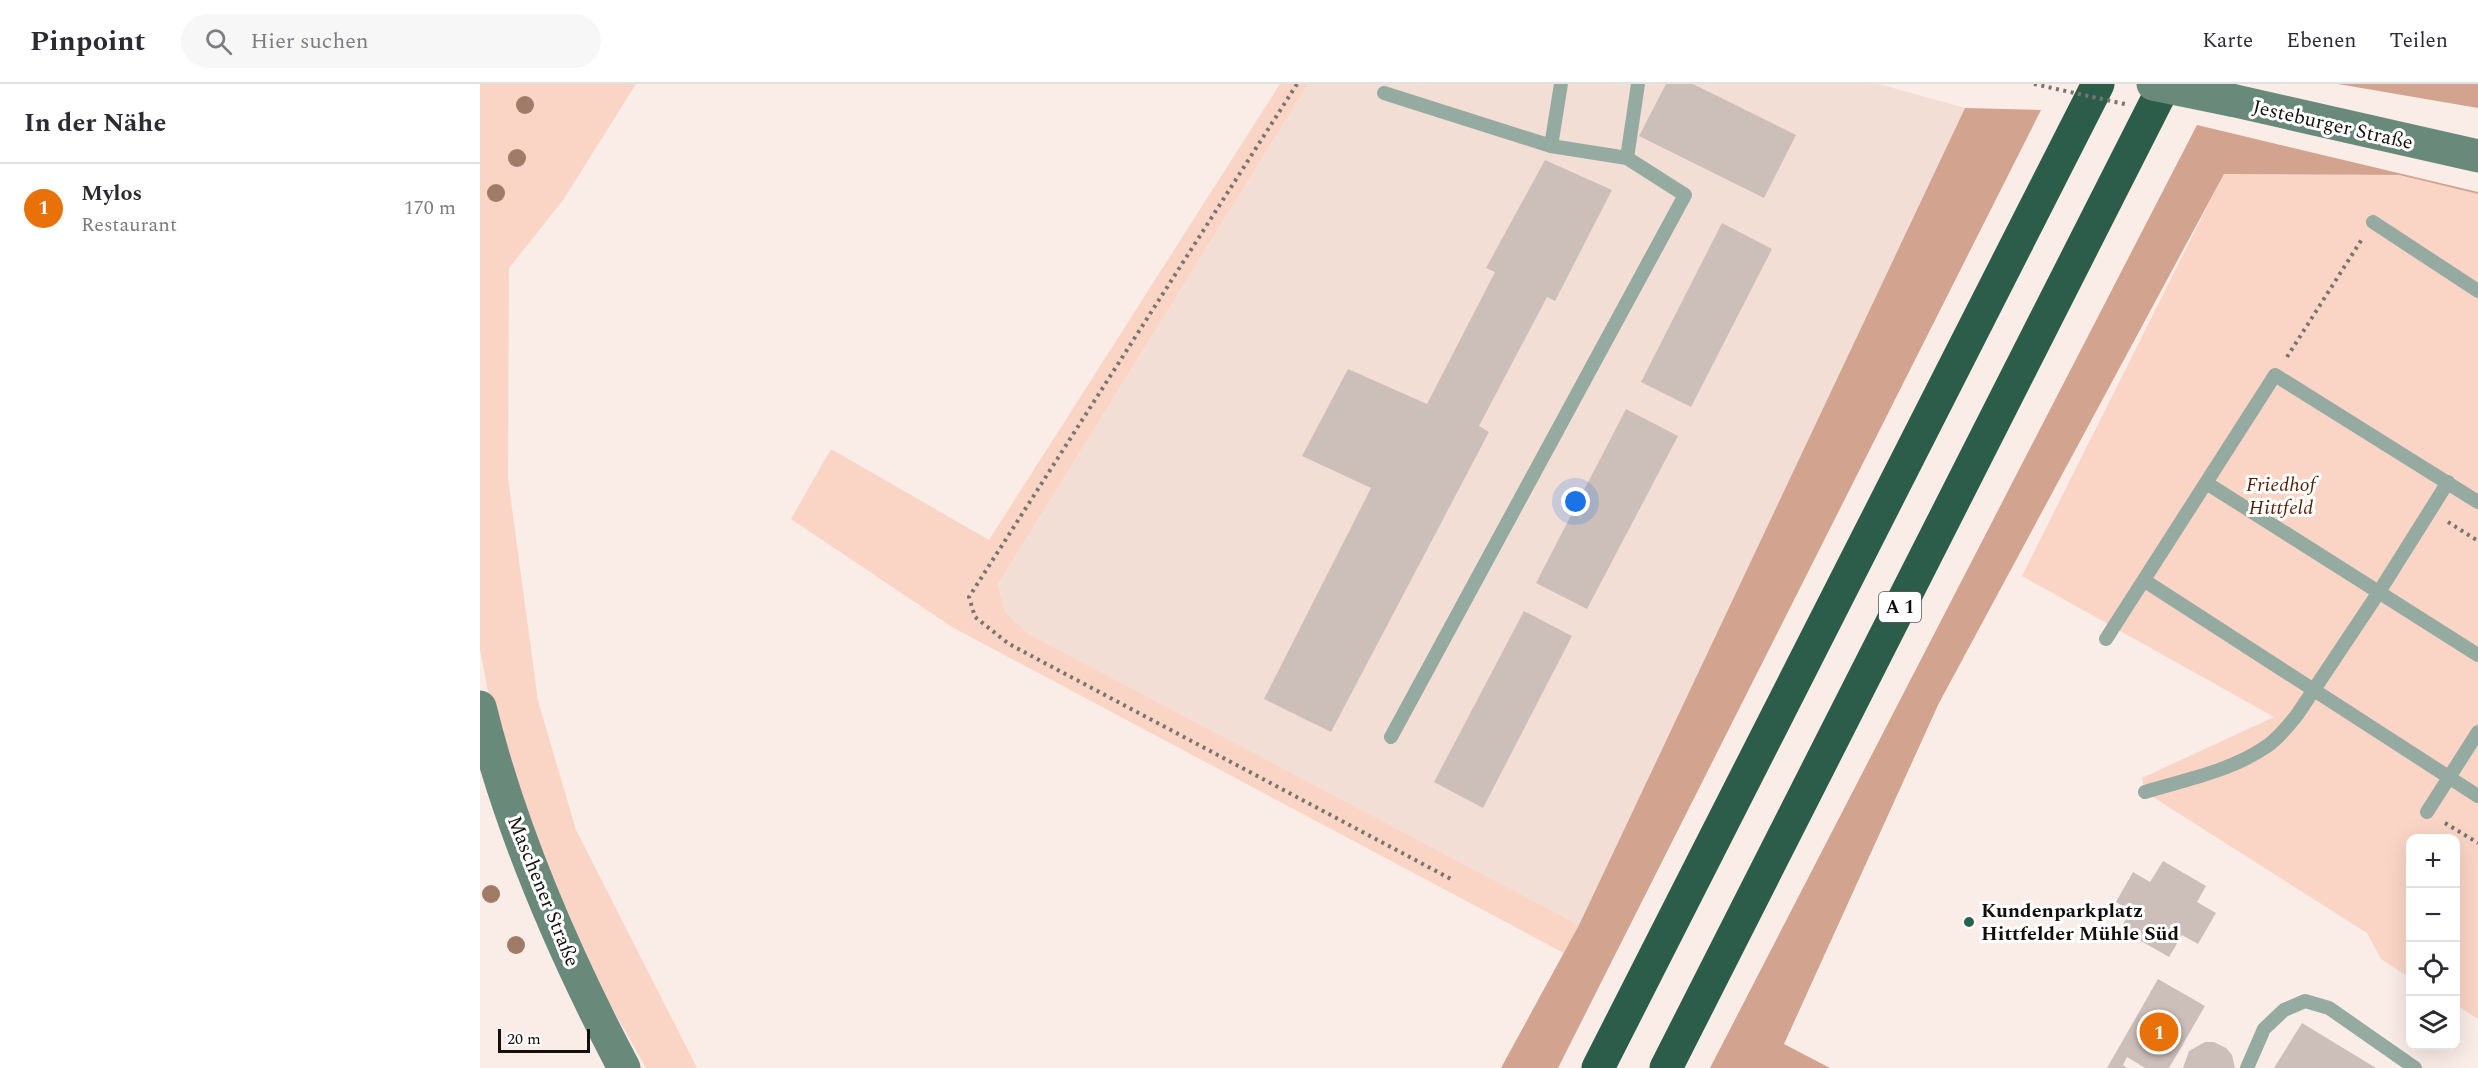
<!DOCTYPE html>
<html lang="de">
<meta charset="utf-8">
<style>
body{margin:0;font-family:Spectral,serif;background:#f7f7f7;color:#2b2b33}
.controls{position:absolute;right:18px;bottom:18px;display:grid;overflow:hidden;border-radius:12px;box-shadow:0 6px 24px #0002}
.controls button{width:54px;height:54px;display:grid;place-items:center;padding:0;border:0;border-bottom:2px solid #e1e1e2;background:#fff;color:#2b2b33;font:30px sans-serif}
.scale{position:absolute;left:18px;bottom:15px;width:92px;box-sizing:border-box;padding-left:6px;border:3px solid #130f0d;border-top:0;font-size:16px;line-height:21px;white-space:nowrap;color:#130f0d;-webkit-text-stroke:4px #fff;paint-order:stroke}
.you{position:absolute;left:1096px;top:418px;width:21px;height:21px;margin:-15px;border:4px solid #fff;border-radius:50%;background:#1a73e8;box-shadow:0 0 0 9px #1a73e833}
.badge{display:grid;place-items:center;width:39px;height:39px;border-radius:50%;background:#26634d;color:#fff;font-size:20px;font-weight:700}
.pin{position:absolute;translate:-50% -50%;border:3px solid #fff;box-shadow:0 2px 6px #0006}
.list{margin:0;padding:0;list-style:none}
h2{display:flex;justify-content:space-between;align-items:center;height:78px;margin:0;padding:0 24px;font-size:26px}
h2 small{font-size:20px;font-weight:400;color:#7c7c81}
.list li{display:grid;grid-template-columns:39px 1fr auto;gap:18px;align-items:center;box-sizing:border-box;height:90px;padding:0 24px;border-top:2px solid #e1e1e2}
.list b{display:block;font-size:22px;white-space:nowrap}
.list p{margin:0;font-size:20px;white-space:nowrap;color:#7c7c81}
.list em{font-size:20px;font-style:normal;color:#7c7c81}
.icon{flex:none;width:33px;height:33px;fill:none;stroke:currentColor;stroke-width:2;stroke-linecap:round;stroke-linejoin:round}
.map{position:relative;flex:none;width:1998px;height:984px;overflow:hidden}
header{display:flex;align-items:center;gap:36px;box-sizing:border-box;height:84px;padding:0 30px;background:#fff;border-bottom:2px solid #e1e1e2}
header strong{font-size:28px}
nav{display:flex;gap:33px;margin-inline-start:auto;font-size:21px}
.search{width:420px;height:54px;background:#f7f7f7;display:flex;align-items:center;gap:15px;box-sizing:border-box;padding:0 21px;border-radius:33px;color:#7c7c81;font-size:22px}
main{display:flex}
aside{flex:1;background:#fff}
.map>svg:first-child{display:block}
.built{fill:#f3ded5}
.green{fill:#fad5c6}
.forest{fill:#d2a490}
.building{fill:#ccbfb9}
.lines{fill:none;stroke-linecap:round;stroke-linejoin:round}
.path{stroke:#7b736f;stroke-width:4;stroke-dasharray:3 4.5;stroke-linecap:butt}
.lane{stroke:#95aba1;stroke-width:14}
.secondary{stroke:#69897b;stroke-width:33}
.highway{stroke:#2c5d4b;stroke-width:33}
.path-bridge{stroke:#7b736f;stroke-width:4;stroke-dasharray:3 4.5;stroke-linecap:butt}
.secondary-bridge{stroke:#69897b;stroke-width:33}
.tree{fill:#a07b68}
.poi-dot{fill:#26634d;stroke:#fff;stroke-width:2}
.labels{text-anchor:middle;stroke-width:6;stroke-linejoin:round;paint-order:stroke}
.shield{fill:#fff;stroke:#5a5756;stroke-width:1.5}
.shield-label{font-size:18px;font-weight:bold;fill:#130f0d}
.street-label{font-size:20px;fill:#130f0d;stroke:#fff}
.park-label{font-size:20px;font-style:italic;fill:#571f01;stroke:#fff}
.poi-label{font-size:20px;font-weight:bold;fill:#130f0d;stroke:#fff;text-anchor:start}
</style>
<header>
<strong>Pinpoint</strong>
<div class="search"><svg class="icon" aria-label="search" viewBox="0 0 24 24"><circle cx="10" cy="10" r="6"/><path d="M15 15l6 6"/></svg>Hier suchen</div>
<nav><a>Karte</a><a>Ebenen</a><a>Teilen</a></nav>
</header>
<main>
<aside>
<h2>In der Nähe<small></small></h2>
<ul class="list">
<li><span class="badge" style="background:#e8710a">1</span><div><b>Mylos</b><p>Restaurant</p></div><em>170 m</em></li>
</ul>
</aside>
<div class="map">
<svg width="1998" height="984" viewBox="0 0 1998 984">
<rect width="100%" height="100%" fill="#faece6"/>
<path class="built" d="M828,0H1399L1485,24L1099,841L549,550L525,528L518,500Z"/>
<path class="green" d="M0,0H156L83,116L29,184L28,395L58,617L96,746L217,984H166L93,854L14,639L0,565Z
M800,0H828L518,500L525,528L549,550L1099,841L1084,869L472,543L311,435L351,365L509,456Z
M1744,89L1919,91L1998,110V935L1976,921V754H1930V894L1901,875L1887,849L1665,708L1662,694L1794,633L1542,492Z"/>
<path class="forest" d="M1858,0H1998V24Z
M1485,24L1561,26L1078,984H1021L1099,841Z
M1717,41L1998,108V110L1919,91L1744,90L1459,619L1304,960L1350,984H1230Z"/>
<path class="building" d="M1186,0H1213L1316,51L1284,114L1159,52Z
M1065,76L1132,106L1075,217L1067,213L999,342L1009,348L851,648L784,615L891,404L822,372L868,285L947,320L1015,188L1006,184Z
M1242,139L1292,165L1211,323L1161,298Z
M1146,325L1198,352L1107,525L1056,499Z
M1044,527L1092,552L1003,724L954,698Z
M1683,777L1726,802L1717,818L1736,829L1718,860L1702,851L1689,873L1640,845L1651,827L1636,818L1653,788L1670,798Z
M1678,895L1725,922L1689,984H1665L1647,973L1643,981L1647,984H1627Z
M1822,939L1896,984H1794Z
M1725,958H1734L1746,964L1752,971L1755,984H1703L1709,967Z"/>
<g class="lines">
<path class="path" d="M817,0L489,513L495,533L529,560L971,795
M1807,273L1882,155
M1968,438L1998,457
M1965,739L1998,759"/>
<path class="lane" d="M1081,0L1071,62L1147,74
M904,9L1071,62
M1893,138L1998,207
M1728,400L1998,571
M1665,497L1998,712
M1626,555L1795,291L1998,418
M911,653L1205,111L1147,74L1158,0
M1665,708C1704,696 1750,687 1784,664C1797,656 1807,643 1817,631L1899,508L1968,398
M1947,728L1998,648
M1767,984L1784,945L1804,926L1825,917L1849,924L1935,984"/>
<path class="secondary" d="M1751,16L1998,72
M0,623C31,749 84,870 144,984"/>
<path class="highway" d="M1118,984L1618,0
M1186,984L1685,0"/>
<path class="path-bridge" d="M1554,0L1649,21"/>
<path class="secondary-bridge" d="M1673,0L1751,16"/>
</g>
<g class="tree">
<circle cx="45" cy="21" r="9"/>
<circle cx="37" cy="74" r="9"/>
<circle cx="16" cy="109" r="9"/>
<circle cx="11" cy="810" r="9"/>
<circle cx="36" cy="861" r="9"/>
</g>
<circle class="poi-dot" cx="1489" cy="838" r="6"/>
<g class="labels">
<rect class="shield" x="1399" y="508" width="42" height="30" rx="4.5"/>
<g class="shield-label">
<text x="1420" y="529">A 1</text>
</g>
<g class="street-label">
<text transform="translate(1853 40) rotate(13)" y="7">Jesteburger Straße</text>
<text transform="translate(64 807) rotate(68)" y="7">Maschener Straße</text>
</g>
<g class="park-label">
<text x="1801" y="407">Friedhof<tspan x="1801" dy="23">Hittfeld</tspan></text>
</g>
<g class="poi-label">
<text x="1501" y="833">Kundenparkplatz<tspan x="1501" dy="23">Hittfelder Mühle Süd</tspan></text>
</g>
</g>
</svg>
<div class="controls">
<button>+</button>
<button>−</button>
<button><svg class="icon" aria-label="locate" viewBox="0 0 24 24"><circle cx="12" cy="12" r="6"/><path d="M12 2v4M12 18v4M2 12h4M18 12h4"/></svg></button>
<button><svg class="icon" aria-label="layers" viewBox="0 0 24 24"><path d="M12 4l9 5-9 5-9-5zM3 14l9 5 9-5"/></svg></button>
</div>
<div class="scale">20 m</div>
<div class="you"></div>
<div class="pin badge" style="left:1679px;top:948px;background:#e8710a">1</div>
</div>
</main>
